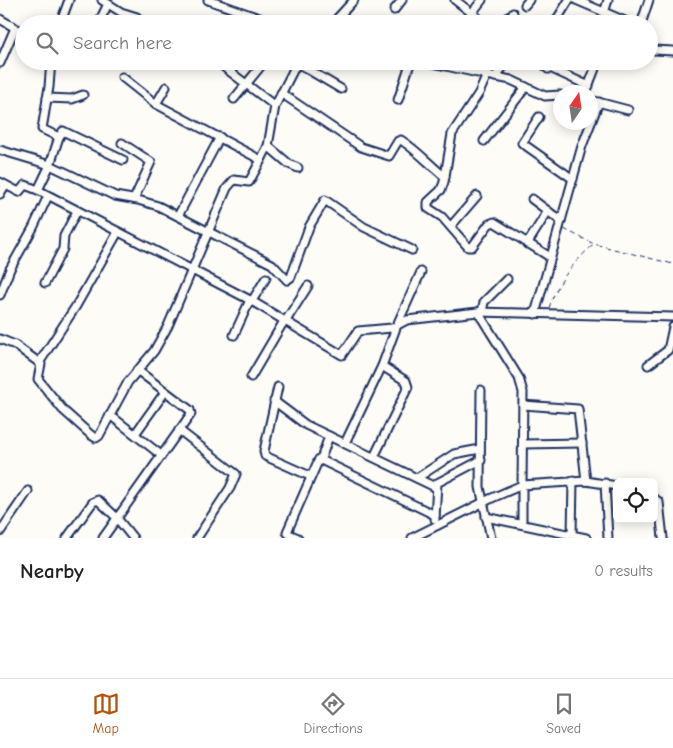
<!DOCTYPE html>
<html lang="en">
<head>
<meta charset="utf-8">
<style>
  body { margin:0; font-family:"Comic Neue",sans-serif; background:#f2f2f2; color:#202124 }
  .controls { position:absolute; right:15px; bottom:15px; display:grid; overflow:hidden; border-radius:8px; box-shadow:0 2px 12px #0003 }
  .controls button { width:45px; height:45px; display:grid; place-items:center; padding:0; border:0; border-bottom:1px solid #e0e0e0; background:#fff; color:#202124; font:25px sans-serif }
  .compass { position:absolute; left:553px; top:85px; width:45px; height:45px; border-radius:50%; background:#fff; box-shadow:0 2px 12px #0003; rotate:13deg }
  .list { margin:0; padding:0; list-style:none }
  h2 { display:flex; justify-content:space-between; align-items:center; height:65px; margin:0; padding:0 20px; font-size:21px }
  h2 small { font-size:16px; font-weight:400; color:#757577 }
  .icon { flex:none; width:28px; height:28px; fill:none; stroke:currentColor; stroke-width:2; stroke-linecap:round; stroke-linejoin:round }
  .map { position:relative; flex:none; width:673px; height:538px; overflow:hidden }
  .search { position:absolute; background:#fff; box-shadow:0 2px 12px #0003; left:15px; right:15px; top:15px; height:55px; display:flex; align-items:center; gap:12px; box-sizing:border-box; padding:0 18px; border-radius:28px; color:#757577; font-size:19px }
  .sheet { height:140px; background:#fff }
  nav { display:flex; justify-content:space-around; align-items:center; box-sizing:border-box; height:70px; border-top:1px solid #e0e0e0; background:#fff; font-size:14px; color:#757577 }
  nav a { display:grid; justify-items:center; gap:2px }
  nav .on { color:#b45309 }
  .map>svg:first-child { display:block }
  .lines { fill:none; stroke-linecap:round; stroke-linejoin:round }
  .minor-casing { stroke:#1b2f5e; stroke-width:11 }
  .path { stroke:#1b2f5e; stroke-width:1; stroke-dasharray:5 4; stroke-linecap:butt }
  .minor { stroke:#fdfcf7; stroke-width:7 }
</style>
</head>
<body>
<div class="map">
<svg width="673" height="538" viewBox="0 0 673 538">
  <rect width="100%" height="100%" fill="#fdfcf7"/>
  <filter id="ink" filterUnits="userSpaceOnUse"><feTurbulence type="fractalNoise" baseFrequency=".02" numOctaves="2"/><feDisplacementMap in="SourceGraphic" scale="10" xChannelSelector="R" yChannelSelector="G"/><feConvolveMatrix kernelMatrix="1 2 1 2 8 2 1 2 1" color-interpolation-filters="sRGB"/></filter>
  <g filter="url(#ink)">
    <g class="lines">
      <g class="minor-casing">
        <g id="minor">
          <polyline points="102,0 121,12 137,17 139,24"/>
          <polyline points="208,0 276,24"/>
          <polyline points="455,0 486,24"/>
          <polyline points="576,0 632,24"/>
          <polyline points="525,5 529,0"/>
          <polyline points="394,10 402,0"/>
          <polyline points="472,13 482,0"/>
          <polyline points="604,13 608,0"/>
          <polyline points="0,19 24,33"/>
          <polyline points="60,24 69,0"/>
          <polyline points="98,24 108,4"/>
          <polyline points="332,24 354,0"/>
          <polyline points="501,24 513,13"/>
          <polyline points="554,24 569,0"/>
          <polyline points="641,24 649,0"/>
          <polyline points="654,50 673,51"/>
          <polyline points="216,61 275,106"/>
          <polyline points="298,61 275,106 268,146 289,164 298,168"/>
          <polyline points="423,61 487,75 479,93 452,134 444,182 441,190 428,202 428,208 442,217 468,247 472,247 489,224 494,222 550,257"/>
          <polyline points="535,61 589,86"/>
          <polyline points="0,63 15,28"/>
          <polyline points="297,63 341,89"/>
          <polyline points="548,69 552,61"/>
          <polyline points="487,75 511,80 545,96 560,95"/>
          <polyline points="122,77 156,104"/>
          <polyline points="495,77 508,61"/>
          <polyline points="586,92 598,61"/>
          <path d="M281,93L361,147L389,156L398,141L401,140C418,151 430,165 445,177"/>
          <polyline points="47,98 72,99 83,95"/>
          <polyline points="234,99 265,61"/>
          <polyline points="398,100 411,61"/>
          <polyline points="590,100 628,110"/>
          <polyline points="539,117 522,143 573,179"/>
          <polyline points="59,137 63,131 123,160"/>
          <polyline points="484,141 526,87"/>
          <polyline points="122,143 151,162 134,199"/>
          <polyline points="0,150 50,165 115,196 138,200 158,206 272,264 287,280 291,277 309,227 325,200 364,227 412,250"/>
          <polyline points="261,160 268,146"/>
          <polyline points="0,182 19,192 25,185 38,190 250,300 342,355 358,331 392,328 407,320 478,312 673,317"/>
          <polyline points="38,190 50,165 59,137 42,129 49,87 51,61"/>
          <polyline points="0,194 5,185"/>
          <polyline points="532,199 561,221"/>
          <polyline points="178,216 220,137"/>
          <polyline points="451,226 477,196"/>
          <polyline points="527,244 548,211"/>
          <polyline points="45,283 63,249 64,236 77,211"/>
          <polyline points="0,295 10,269 33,228 48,196"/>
          <polyline points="252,301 266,278"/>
          <polyline points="482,312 484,302 507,279"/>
          <polyline points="535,314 582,146 599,102"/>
          <polyline points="285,322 308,286"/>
          <polyline points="234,335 250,300"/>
          <polyline points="0,339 15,345 41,364 38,379 63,410 91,435 96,438 99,436 128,382 154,351 168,326 227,188 234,180 249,182 261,160 156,104 166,87"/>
          <polyline points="39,363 76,306 118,232"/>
          <polyline points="648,365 668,350 673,327"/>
          <polyline points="251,377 284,321"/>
          <polyline points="278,387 264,451 265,456 310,476"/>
          <polyline points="481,390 480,487 491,538"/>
          <polyline points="274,401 306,425 435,487"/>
          <polyline points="523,405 578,409 586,481"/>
          <polyline points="110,415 161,455"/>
          <polyline points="179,430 236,474 230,488 197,538"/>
          <polyline points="135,434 165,392"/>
          <polyline points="345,443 382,366 397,325 421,272"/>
          <polyline points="523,444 582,443"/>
          <polyline points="374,457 408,387 406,381 382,366"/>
          <polyline points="321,459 329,436"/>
          <polyline points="417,478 454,454 480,449"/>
          <polyline points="605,483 608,538"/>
          <polyline points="654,498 659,502 663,538"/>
          <polyline points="486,517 586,538"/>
          <polyline points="435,519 437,483 481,460"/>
          <polyline points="522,524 522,485 586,481 617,486"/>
          <polyline points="0,532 28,491"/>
          <polyline points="572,535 573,481"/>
          <polyline points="67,538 93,502 98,500 116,517 133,538"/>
          <polyline points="103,538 191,414 190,410 137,370"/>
          <polyline points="298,538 289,534 287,532 319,459 435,515"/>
          <polyline points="412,538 492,498 522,485 523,392 519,378 478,312"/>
        </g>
      </g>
      <g class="path">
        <polyline points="564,229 594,244 673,264"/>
        <path d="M549,308C557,282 573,263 593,245"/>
      </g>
      <use href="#minor" class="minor"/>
    </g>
  </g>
</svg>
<div class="controls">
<button><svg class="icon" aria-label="locate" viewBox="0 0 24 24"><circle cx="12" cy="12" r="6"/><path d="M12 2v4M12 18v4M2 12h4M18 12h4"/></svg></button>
</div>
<svg class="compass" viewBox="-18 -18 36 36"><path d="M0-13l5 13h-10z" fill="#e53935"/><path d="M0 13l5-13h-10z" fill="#757577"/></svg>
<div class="search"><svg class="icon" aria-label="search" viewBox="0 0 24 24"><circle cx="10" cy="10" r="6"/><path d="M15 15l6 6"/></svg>Search here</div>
</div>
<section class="sheet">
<h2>Nearby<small>0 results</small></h2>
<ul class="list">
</ul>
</section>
<nav>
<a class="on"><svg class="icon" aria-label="map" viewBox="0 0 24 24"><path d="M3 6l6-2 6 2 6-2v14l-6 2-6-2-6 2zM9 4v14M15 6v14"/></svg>Map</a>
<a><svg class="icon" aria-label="directions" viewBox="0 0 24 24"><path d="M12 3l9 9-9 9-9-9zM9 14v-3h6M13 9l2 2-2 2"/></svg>Directions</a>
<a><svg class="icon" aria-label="saved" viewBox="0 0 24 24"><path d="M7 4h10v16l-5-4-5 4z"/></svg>Saved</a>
</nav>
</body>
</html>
